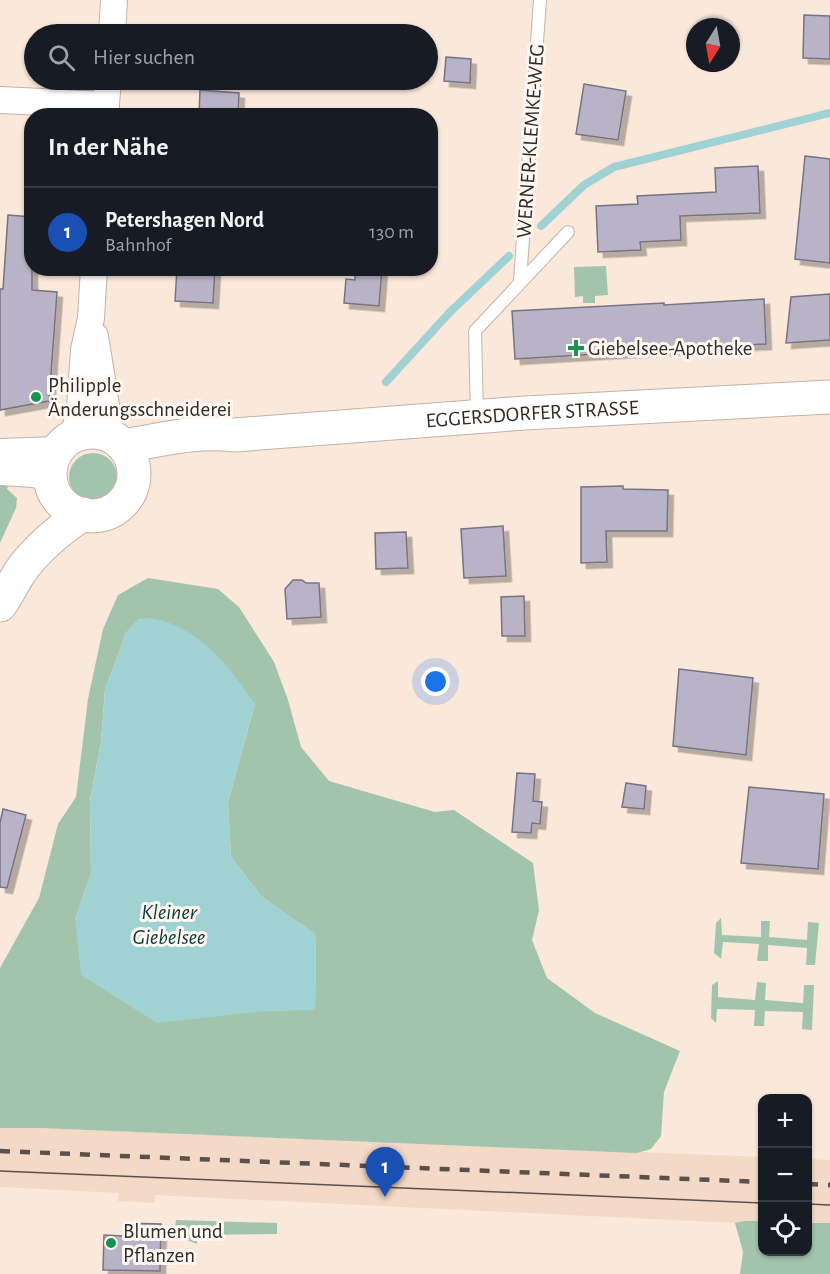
<!DOCTYPE html>
<html lang="de">
<head>
<meta charset="utf-8">
<style>
  body { margin:0; font-family:"Alegreya Sans",sans-serif; background:#242831; color:#f1f3f6 }
  .controls { position:absolute; right:18px; bottom:18px; display:grid; overflow:hidden; border-radius:12px; box-shadow:0 2px 4px #0004 }
  .controls button { width:54px; height:54px; display:grid; place-items:center; padding:0; border:0; border-bottom:2px solid #363941; background:#171b24; color:#f1f3f6; font:30px sans-serif }
  .compass { position:absolute; left:686px; top:18px; width:54px; height:54px; border-radius:50%; background:#171b24; box-shadow:0 2px 4px #0004; rotate:191deg }
  .you { position:absolute; left:436px; top:682px; width:21px; height:21px; margin:-15px; border:4px solid #fff; border-radius:50%; background:#1a73e8; box-shadow:0 0 0 9px #1a73e833 }
  .badge { display:grid; place-items:center; width:39px; height:39px; border-radius:50%; background:#1a73e8; color:#fff; font-size:20px; font-weight:700 }
  .pin { position:absolute; translate:-50% -50px; filter:drop-shadow(0 2px 3px #0008) }
  .pin::after { content:''; position:absolute; top:32px; width:21px; height:18px; background:inherit; clip-path:polygon(0 0,100% 0,50% 100%) }
  .list { margin:0; padding:0; list-style:none }
  h2 { display:flex; justify-content:space-between; align-items:center; height:78px; margin:0; padding:0 24px; font-size:26px }
  h2 small { font-size:20px; font-weight:400; color:#9ea1a6 }
  .list li { display:grid; grid-template-columns:39px 1fr auto; gap:18px; align-items:center; box-sizing:border-box; height:90px; padding:0 24px; border-top:2px solid #363941 }
  .list b { display:block; font-size:22px; white-space:nowrap }
  .list p { margin:0; font-size:20px; white-space:nowrap; color:#9ea1a6 }
  .list em { font-size:20px; font-style:normal; color:#9ea1a6 }
  .icon { flex:none; width:33px; height:33px; fill:none; stroke:currentColor; stroke-width:2; stroke-linecap:round; stroke-linejoin:round }
  .map { position:relative; flex:none; width:830px; height:1274px; overflow:hidden }
  .search { position:absolute; background:#171b24; box-shadow:0 2px 4px #0004; left:24px; top:24px; width:414px; height:66px; display:flex; align-items:center; gap:15px; box-sizing:border-box; padding:0 21px; border-radius:33px; color:#9ea1a6; font-size:22px }
  .panel { position:absolute; background:#171b24; box-shadow:0 2px 4px #0004; left:24px; top:108px; width:414px; height:168px; border-radius:24px }
  .map>svg:first-child { display:block }
  .built { fill:#f2d9c8 }
  .green { fill:#a2c4ac; fill-rule:evenodd }
  .water { fill:#a0d2d3 }
  .lines { fill:none; stroke-linecap:round; stroke-linejoin:round }
  .stream { stroke:#a0d2d3; stroke-width:8 }
  .building { fill:#b8b3c6; stroke:#777384; stroke-width:1.5; filter:url(#shadow) }
  .lane-casing { stroke:#c3b2a6; stroke-width:14 }
  .street-casing { stroke:#c3b2a6; stroke-width:28 }
  .secondary-casing { stroke:#c3b2a6; stroke-width:35 }
  .lane { stroke:#fff; stroke-width:12 }
  .street { stroke:#fff; stroke-width:26 }
  .secondary { stroke:#fff; stroke-width:33 }
  .tram { stroke:#5a514a; stroke-width:1.5 }
  .rail { stroke:#5a514a; stroke-width:4.5; stroke-dasharray:10 10; stroke-linecap:butt }
  .poi-dot { fill:#169452; stroke:#fff7f2; stroke-width:2 }
  .labels { text-anchor:middle; stroke-width:6; stroke-linejoin:round; paint-order:stroke }
  .street-label { font-size:21px; fill:#312b26; stroke:#fff7f2 }
  .poi-label { font-size:21px; fill:#312b26; stroke:#fff7f2; text-anchor:start }
  .water-label { font-size:22px; font-style:italic; fill:#083a3b; stroke:#fff7f2 }
</style>
</head>
<body>
<div class="map">
<svg width="830" height="1274" viewBox="0 0 830 1274">
  <defs>
    <filter id="shadow"><feDropShadow dx="5.5" dy="5.5" stdDeviation="0" flood-color="#0004"/></filter>
  </defs>
  <rect width="100%" height="100%" fill="#fae8db"/>
  <g class="built">
    <polygon points="0,1128 40,1128 762,1157 762,1221 735,1223 155,1195 155,1203 118,1201 118,1193 0,1187"/>
    <polygon points="808,1159 830,1160 830,1223 808,1223"/>
  </g>
  <g class="green">
    <polygon points="606,266 608,295 595,296 595,303 583,303 583,296 575,297 574,267"/>
    <circle cx="93" cy="477" r="24"/>
    <polygon points="0,481 9,483 7,489 17,498 16,508 0,543"/>
    <path d="M148,578L218,589L239,607L274,662L288,700L301,747L329,781L435,812L454,810L533,863L539,910L532,940L547,978L595,1013L680,1051L664,1092L661,1136L651,1149L637,1153L40,1128H0V968L39,898L58,824L76,797L88,699L103,629L118,595ZM139,619L255,704L228,802L231,857L262,897L316,935L315,1009L265,1011L75,919L91,873L90,801L101,742L105,690L126,633Z"/>
    <polygon points="721,918 722,935 761,937 761,921 770,921 769,937 807,940 808,922 819,923 815,965 806,965 807,948 768,945 768,961 757,961 759,944 723,942 721,959 714,953 716,923"/>
    <polygon points="718,981 718,997 755,1000 757,982 766,983 765,1000 803,1003 804,985 814,985 812,1030 802,1029 803,1012 765,1011 764,1026 754,1026 755,1010 717,1009 716,1023 711,1018 712,985"/>
    <polygon points="176,1220 277,1223 277,1234 197,1235 197,1244 174,1235"/>
    <polygon points="745,1221 762,1221 762,1252 808,1252 808,1223 830,1223 830,1274 740,1274 743,1252 735,1223"/>
  </g>
  <path class="water" d="M151,618C199,627 229,665 255,704L228,802L231,857L262,897L316,934L315,1010L265,1011L157,1023L81,975L75,919L91,873L90,801L101,742L105,690L126,633L139,619Z"/>
  <g class="lines">
    <g class="stream">
      <polyline points="541,226 584,185 614,167 830,113"/>
      <polyline points="386,382 450,312 509,256"/>
    </g>
  </g>
  <g class="building">
    <polygon points="804,15 830,16 830,59 803,58"/>
    <polygon points="446,57 471,59 470,83 444,81"/>
    <polygon points="584,84 626,91 618,140 576,134"/>
    <polygon points="200,90 239,93 238,116 199,116"/>
    <polygon points="805,156 830,159 830,263 795,259"/>
    <polygon points="758,166 760,213 680,216 681,240 640,242 641,250 598,252 596,206 638,204 637,196 716,192 715,168"/>
    <polygon points="8,215 32,217 32,290 57,292 49,401 0,410 0,289 3,289"/>
    <polygon points="177,268 215,268 213,303 175,301"/>
    <polygon points="355,268 382,268 379,306 344,303 346,279 355,280"/>
    <polygon points="830,294 830,340 786,343 791,297"/>
    <polygon points="764,299 766,344 515,359 512,311 664,303 664,305"/>
    <polygon points="623,486 623,489 668,490 667,531 606,531 607,562 581,563 581,487"/>
    <polygon points="503,526 506,576 464,578 461,529"/>
    <polygon points="406,532 408,568 376,569 375,533"/>
    <polygon points="293,580 302,580 306,583 319,583 321,617 287,619 285,589"/>
    <polygon points="524,596 525,636 502,636 501,597"/>
    <polygon points="679,669 753,678 746,755 673,746"/>
    <polygon points="517,773 535,774 533,801 542,802 540,824 532,823 531,833 512,832"/>
    <polygon points="626,783 646,786 644,809 622,807"/>
    <polygon points="749,787 824,794 818,869 741,863"/>
    <polygon points="3,809 26,815 7,888 0,887 0,823"/>
    <polygon points="123,1223 161,1224 160,1271 103,1270 104,1235 123,1236"/>
  </g>
  <g class="lines">
    <g class="lane-casing">
      <g id="lane">
        <polyline points="520,281 540,0"/>
        <polyline points="477,416 475,331 568,232"/>
      </g>
    </g>
    <g class="street-casing">
      <g id="street">
        <polyline points="112,34 114,0"/>
        <polyline points="0,100 106,105"/>
        <polyline points="105,116 108,80"/>
        <polyline points="95,336 111,436"/>
        <polyline points="74,436 80,408 84,350 91,318 94,268"/>
        <polyline points="0,452 58,450"/>
        <polyline points="0,472 34,474 51,479"/>
      </g>
    </g>
    <g class="secondary-casing">
      <g id="secondary">
        <circle cx="92" cy="474" r="42"/>
        <path id="s1" d="M123,446C162,440 194,430 234,435L525,413L830,397"/>
        <path d="M0,605C8,594 13,583 20,572C36,549 59,530 83,514"/>
      </g>
    </g>
    <use href="#lane" class="lane"/>
    <use href="#street" class="street"/>
    <use href="#secondary" class="secondary"/>
    <g class="tram">
      <polyline points="0,1171 762,1203"/>
      <polyline points="808,1204 830,1205"/>
    </g>
    <g class="rail">
      <polyline points="0,1151 762,1182"/>
      <polyline points="808,1184 830,1185"/>
    </g>
  </g>
  <g class="poi-dot">
    <path d="M573 339h6v6h6v6h-6v6h-6v-6h-6v-6h6z"/>
    <circle cx="36" cy="397" r="6"/>
    <circle cx="111" cy="1243" r="6"/>
  </g>
  <g class="labels">
    <g class="street-label">
      <text transform="translate(530 141) rotate(-86)" y="7">WERNER-KLEMKE-WEG</text>
      <text dy="7" stroke="none"><textPath href="#s1" startOffset="411">EGGERSDORFER STRASSE</textPath></text>
    </g>
    <g class="poi-label">
      <text x="588" y="355">Giebelsee-Apotheke</text>
      <text x="48" y="392">Philipple<tspan x="48" dy="24">Änderungsschneiderei</tspan></text>
      <text x="123" y="1238">Blumen und<tspan x="123" dy="24">Pflanzen</tspan></text>
    </g>
    <g class="water-label">
      <text x="169" y="919">Kleiner<tspan x="169" dy="25">Giebelsee</tspan></text>
    </g>
  </g>
</svg>
<div class="controls">
<button>+</button>
<button>−</button>
<button><svg class="icon" aria-label="locate" viewBox="0 0 24 24"><circle cx="12" cy="12" r="6"/><path d="M12 2v4M12 18v4M2 12h4M18 12h4"/></svg></button>
</div>
<svg class="compass" viewBox="-18 -18 36 36"><path d="M0-13l5 13h-10z" fill="#e53935"/><path d="M0 13l5-13h-10z" fill="#9ea1a6"/></svg>
<div class="you"></div>
<div class="pin badge" style="left:385px;top:1197px;background:#1a4fb4">1</div>
<div class="search"><svg class="icon" aria-label="search" viewBox="0 0 24 24"><circle cx="10" cy="10" r="6"/><path d="M15 15l6 6"/></svg>Hier suchen</div>
<section class="panel">
<h2>In der Nähe<small></small></h2>
<ul class="list">
<li><span class="badge" style="background:#1a4fb4">1</span><div><b>Petershagen Nord</b><p>Bahnhof</p></div><em>130 m</em></li>
</ul>
</section>
</div>
</body>
</html>
